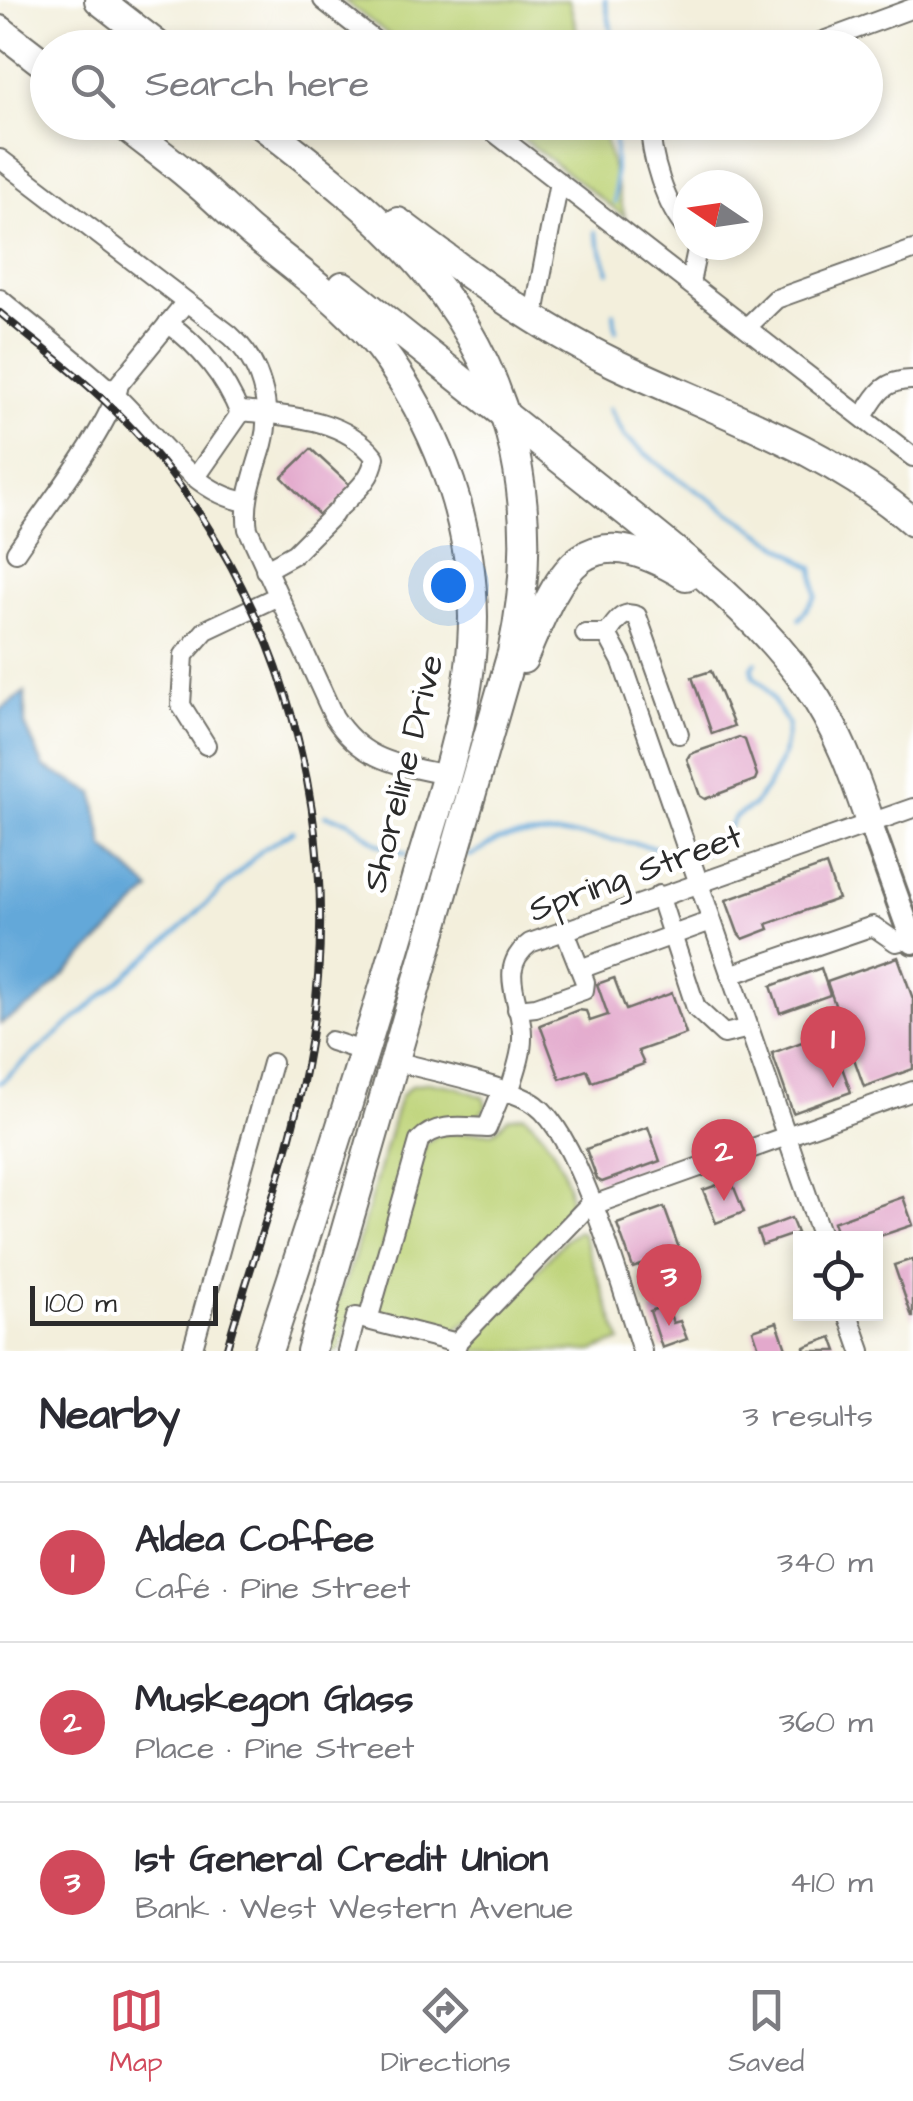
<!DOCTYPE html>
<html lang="en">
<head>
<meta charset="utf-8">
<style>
  body { margin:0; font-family:"Architects Daughter",sans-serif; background:#f2f2f3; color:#2b2b33 }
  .controls { position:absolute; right:30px; bottom:30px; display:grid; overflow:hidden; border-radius:0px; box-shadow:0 5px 15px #0003 }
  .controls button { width:90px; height:90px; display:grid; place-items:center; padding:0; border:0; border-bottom:2px solid #e1e1e2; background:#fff; color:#2b2b33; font:50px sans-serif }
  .compass { position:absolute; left:673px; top:170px; width:90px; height:90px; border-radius:50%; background:#fff; box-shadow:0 5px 15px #0003; rotate:283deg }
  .scale { position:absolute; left:30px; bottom:25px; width:188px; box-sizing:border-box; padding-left:10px; border:5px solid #2b2b2b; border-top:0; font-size:28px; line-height:35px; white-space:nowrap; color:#2b2b2b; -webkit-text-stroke:8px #fff; paint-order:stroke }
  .you { position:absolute; left:448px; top:585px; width:35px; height:35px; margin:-25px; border:8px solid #fff; border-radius:50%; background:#1a73e8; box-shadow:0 0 0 15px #1a73e833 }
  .badge { display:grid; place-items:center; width:65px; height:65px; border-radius:50%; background:#d1495b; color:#fff; font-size:32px; font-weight:700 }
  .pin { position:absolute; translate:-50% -82px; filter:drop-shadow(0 2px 5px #0008) }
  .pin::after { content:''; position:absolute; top:52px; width:35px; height:30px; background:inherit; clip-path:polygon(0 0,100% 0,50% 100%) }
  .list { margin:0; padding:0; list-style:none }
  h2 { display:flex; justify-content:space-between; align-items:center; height:130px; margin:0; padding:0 40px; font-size:42px }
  h2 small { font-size:32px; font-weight:400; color:#7c7c81 }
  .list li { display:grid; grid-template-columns:65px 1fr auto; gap:30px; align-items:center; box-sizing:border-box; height:160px; padding:0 40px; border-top:2px solid #e1e1e2 }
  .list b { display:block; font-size:38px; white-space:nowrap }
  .list p { margin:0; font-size:32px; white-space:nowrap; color:#7c7c81 }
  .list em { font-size:32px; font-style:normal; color:#7c7c81 }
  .icon { flex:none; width:55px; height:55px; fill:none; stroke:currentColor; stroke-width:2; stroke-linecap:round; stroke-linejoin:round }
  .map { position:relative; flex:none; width:913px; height:1351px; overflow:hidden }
  .search { position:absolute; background:#fff; box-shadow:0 5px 15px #0003; left:30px; right:30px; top:30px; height:110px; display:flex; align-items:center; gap:25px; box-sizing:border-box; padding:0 35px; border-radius:55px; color:#7c7c81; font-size:38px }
  .sheet { height:610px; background:#fff }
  nav { display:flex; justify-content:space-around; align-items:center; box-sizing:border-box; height:140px; border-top:2px solid #e1e1e2; background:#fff; font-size:28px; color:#7c7c81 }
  nav a { display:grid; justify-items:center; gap:5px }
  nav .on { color:#d1495b }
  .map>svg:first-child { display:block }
  .green { fill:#bdd377; stroke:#747f51; stroke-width:2.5 }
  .water { fill:#63a8d9; stroke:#476a82; stroke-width:2.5 }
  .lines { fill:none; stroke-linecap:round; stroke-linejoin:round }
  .stream { stroke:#63a8d9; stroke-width:4 }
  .building { fill:#e3a9cc }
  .minor-casing { stroke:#717069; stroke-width:22 }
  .major-casing { stroke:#717069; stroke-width:28 }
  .highway-casing { stroke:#717069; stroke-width:32 }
  .minor { stroke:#fff; stroke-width:18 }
  .major { stroke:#fff; stroke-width:22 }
  .highway { stroke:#fff; stroke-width:28 }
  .rail-casing { stroke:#2b2b2b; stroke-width:8 }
  .rail { stroke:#fff; stroke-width:4; stroke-dasharray:11; stroke-linecap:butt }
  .labels { text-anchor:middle; stroke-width:9; stroke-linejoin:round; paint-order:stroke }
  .street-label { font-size:35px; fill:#2b2b2b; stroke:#fff }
</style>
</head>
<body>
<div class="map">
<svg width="913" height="1351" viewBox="0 0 913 1351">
  <rect width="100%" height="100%" fill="#fff"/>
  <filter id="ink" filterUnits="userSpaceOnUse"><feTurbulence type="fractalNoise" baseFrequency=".01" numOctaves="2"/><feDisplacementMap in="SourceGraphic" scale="20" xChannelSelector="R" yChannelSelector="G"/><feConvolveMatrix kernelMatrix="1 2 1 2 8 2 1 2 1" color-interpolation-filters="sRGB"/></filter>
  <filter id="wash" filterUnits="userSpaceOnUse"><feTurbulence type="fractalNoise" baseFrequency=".0048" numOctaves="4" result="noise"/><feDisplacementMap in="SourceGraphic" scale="40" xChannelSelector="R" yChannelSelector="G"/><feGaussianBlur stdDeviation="2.25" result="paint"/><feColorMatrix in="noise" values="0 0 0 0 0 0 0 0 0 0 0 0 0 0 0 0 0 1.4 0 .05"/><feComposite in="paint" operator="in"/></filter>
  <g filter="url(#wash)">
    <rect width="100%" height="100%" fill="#f3efdc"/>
    <g class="green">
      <polygon points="343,0 569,0 581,47 405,47"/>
      <polygon points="502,123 601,123 625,217"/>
      <path d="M429,1082L457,1087L483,1097L487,1106C464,1137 441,1102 414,1138L365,1312L352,1309L339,1351H319L353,1260L400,1097L411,1086Z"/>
      <path d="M524,1115C551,1137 571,1175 570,1211L484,1307L449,1336L375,1315L426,1143L439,1134L494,1132L508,1118Z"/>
      <polygon points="578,1231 582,1233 621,1341 592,1351 470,1351 472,1343 565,1240"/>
    </g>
    <polygon class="water" points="25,692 25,725 44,767 94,793 104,847 151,890 37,1002 0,1024 0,710"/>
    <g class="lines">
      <g class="stream">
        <polyline points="605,0 615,48"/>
        <polyline points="615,122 615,203"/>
        <polyline points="595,232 609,272"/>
        <polyline points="614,313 616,331"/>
        <polyline points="609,408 625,437 666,470 813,568 816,596 799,619"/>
        <polyline points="325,815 348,821 378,844 406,854"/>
        <polyline points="703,853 721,840 735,817 753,806 766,789 783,756 788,724 764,686 753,676 752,667 756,662"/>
        <path d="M468,856C481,854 489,842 502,839C552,829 607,837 657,848"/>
        <polyline points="0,1083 178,931 262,850 293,831"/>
      </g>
    </g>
    <g id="blocks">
      <g class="building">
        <polygon points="311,449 353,488 322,518 282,477"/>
        <polygon points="711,671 734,726 712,734 692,677"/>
        <polygon points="739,737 745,740 757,775 755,780 705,799 700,796 687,759 690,754"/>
        <polygon points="826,865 838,899 767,924 769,929 743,939 738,933 726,900"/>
        <polygon points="898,957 913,999 913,1069 864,1087 827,982"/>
        <polygon points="821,968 830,995 780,1013 771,986"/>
        <polygon points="614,978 626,1010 672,993 686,1034 638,1051 644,1064 592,1082 587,1070 560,1079 540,1025 578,1010 586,1011 590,1021 608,1015 597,984"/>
        <polygon points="829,1032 851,1092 793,1113 772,1053"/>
        <polygon points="648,1127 660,1161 602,1182 597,1179 586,1149"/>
        <polygon points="731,1180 744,1212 716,1223 703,1190"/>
        <polygon points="903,1197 913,1225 874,1238 839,1238 833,1222"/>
        <polygon points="664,1207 680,1251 633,1268 617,1224"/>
        <polygon points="791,1218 797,1233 762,1245 757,1231"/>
        <polygon points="913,1259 913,1317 912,1317 894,1265"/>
        <polygon points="667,1305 673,1323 680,1321 687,1339 662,1348 650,1311"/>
        <polygon points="777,1322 787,1351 760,1351 753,1330"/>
        <polygon points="832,1337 837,1351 805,1351 804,1347"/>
      </g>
    </g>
  </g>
  <g filter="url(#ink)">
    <use href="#blocks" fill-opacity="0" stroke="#717069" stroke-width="2.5"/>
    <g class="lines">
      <g class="minor-casing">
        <g id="minor">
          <polyline points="323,0 384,48"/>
          <polyline points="804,48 913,8"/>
          <polyline points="481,122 913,457"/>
          <path d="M650,122C650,156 665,206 688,231"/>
          <path d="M0,159L230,335C260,361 273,405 263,444C255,473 243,499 248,529L334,717C363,762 397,764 446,775"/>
          <polyline points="690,283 698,245"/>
          <path d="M0,299C39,332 81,363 118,398C157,435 191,493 247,502"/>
          <polyline points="533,320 559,182"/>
          <path d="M168,323C201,347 225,377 240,414"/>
          <polyline points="747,327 776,299 913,250"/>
          <path d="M863,417C876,395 884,379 913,380"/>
          <path d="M196,477L242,411C289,416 344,418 375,457C372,479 355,492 340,507"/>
          <path d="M16,552C41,514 113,424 119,384L185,303"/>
          <polyline points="265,570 294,554 334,514"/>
          <polyline points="585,634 607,634 622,662 822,1238"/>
          <path d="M607,634C615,624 622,609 637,616L679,734"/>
          <polyline points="206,745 181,705 184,655 206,630 278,596"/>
          <polyline points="659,895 696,1008 724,1034 749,1028"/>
          <polyline points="580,969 711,921"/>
          <polyline points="730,975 873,926 896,942 911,938"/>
          <polyline points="517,1009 536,1007 584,990 585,982 564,929"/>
          <polyline points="331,1041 366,1052"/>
          <path d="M395,1061C429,1071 510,1086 536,1105C580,1137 624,1295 642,1351"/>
          <path d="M509,1093C514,1075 522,1057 522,1038C524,1003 494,970 530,943L913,808"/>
          <polyline points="593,1205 913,1091"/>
          <polyline points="848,1314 861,1351"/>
          <path d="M368,1320L419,1141C436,1122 464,1127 487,1128L502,1091"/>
          <polyline points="192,1351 272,1063"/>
          <polyline points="347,1351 356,1317 457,1343"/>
          <polyline points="455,1351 458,1341 592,1202"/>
        </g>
      </g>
      <g class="major-casing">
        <polyline id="major" points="870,822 913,942"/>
      </g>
      <g class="highway-casing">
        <g id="highway">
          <polyline points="99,0 161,48"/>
          <polyline points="0,30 48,67"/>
          <path d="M120,122C143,141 168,158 191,178C213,196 232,216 253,234C302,274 354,309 390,362C442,438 472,525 473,617C473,708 440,796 415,882C369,1040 320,1195 268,1351"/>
          <path d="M258,122C318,168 380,216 428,274C518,385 542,516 512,653L311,1351"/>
          <path d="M398,222C468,275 537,326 616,364C717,412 828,448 913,522"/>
          <path d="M343,286C428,353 513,421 598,489C671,548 752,607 807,685C837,727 854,775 870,822"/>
          <path d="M523,659C561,569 581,512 686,576"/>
        </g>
      </g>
      <use href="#minor" class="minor"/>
      <use href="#major" class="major"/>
      <use href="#highway" class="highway"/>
      <g class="rail-casing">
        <path id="rail" d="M0,313C37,344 76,373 110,406C276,567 347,811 311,1037C295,1144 255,1248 226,1351"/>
      </g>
      <use href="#rail" class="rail"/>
    </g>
  </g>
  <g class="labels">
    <g class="street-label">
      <text transform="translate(402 773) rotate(-76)" y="12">Shoreline Drive</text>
      <text transform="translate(635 872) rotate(-20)" y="12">Spring Street</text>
    </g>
  </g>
</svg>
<div class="controls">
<button><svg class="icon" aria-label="locate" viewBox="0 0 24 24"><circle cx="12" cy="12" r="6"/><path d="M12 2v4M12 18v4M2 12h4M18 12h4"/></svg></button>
</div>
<svg class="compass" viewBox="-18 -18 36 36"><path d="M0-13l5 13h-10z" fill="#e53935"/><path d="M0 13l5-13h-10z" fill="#7c7c81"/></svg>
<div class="scale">100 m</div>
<div class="you"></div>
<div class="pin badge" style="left:833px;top:1088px">1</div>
<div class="pin badge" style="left:724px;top:1201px">2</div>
<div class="pin badge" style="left:669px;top:1326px">3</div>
<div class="search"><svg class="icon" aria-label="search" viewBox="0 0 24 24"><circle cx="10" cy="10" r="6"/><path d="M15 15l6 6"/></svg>Search here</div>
</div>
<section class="sheet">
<h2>Nearby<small>3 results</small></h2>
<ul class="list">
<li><span class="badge">1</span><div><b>Aldea Coffee</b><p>Café · Pine Street</p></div><em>340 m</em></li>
<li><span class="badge">2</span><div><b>Muskegon Glass</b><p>Place · Pine Street</p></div><em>360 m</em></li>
<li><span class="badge">3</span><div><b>1st General Credit Union</b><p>Bank · West Western Avenue</p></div><em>410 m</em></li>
</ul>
</section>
<nav>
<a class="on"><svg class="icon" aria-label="map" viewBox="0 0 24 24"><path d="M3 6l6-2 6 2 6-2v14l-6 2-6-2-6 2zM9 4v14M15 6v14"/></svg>Map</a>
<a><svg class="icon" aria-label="directions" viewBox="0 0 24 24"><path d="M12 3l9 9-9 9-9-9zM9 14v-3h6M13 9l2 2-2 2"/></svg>Directions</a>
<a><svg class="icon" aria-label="saved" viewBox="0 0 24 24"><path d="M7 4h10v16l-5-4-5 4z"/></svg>Saved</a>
</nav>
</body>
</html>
